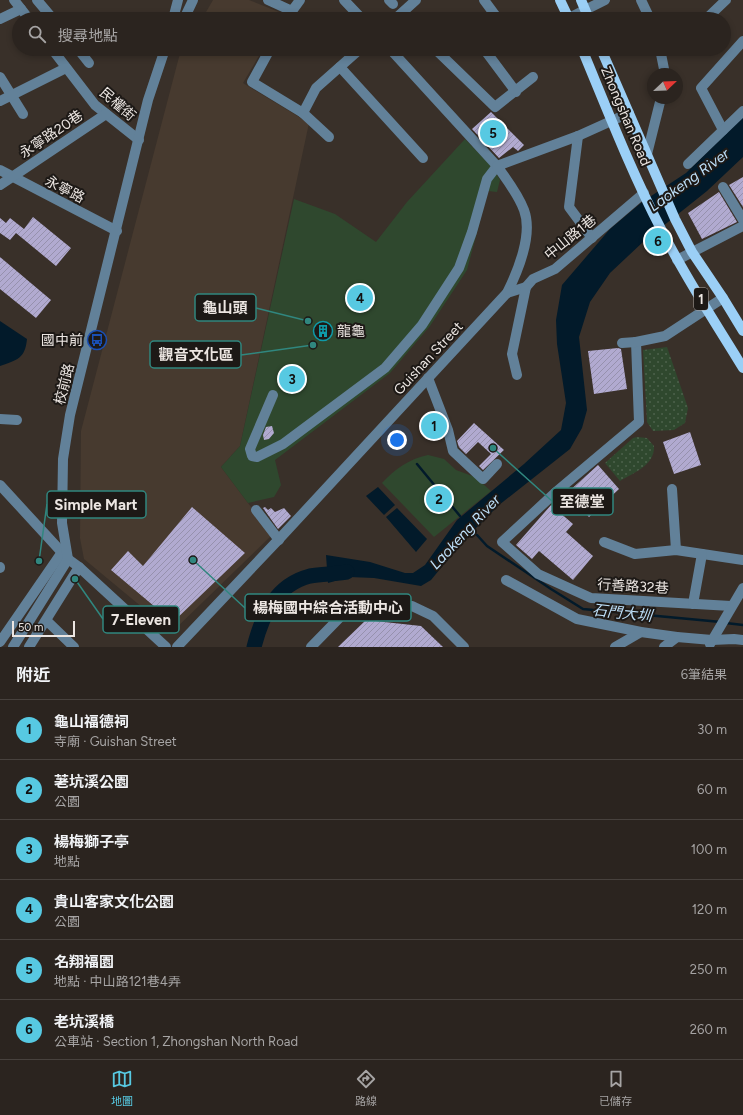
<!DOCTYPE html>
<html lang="zh-TW">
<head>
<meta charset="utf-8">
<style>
  body { margin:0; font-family:Figtree,"Noto Sans TC",sans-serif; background:#37302c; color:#f1f3f6 }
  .compass { position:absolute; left:647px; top:68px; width:36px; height:36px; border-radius:50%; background:#2b241f; box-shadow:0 2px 6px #0003; rotate:67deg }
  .scale { position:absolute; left:12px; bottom:10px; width:63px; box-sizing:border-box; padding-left:4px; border:2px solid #ece6e2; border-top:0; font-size:11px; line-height:14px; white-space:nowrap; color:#ece6e2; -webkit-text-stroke:3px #1d1916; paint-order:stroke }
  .you { position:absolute; left:397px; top:440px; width:14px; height:14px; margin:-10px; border:3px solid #fff; border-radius:50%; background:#1a73e8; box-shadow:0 0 0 6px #1a73e833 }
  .badge { display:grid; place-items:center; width:26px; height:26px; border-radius:50%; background:#57c9e2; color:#111; font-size:13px; font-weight:700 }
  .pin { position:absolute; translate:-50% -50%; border:2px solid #fff; box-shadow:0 1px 4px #0006 }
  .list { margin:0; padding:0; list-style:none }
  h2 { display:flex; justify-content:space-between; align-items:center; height:52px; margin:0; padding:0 16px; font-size:17px }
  h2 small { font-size:13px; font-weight:400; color:#a6a4a4 }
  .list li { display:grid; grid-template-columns:26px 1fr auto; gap:12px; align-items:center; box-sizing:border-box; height:60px; padding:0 16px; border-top:1px solid #47413d }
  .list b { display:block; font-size:15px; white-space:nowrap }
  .list p { margin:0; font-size:13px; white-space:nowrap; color:#a6a4a4 }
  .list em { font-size:13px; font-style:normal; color:#a6a4a4 }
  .icon { flex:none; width:22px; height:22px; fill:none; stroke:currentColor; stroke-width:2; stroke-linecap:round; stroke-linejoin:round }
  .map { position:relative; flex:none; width:743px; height:647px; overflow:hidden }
  .search { position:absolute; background:#2b241f; box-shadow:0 2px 6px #0003; left:12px; right:12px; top:12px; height:44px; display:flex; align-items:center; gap:10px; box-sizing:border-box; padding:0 14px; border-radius:22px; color:#a6a4a4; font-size:15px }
  .sheet { height:412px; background:#2b241f }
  nav { display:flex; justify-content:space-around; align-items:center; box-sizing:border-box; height:56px; border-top:1px solid #47413d; background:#2b241f; font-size:11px; color:#a6a4a4 }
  nav a { display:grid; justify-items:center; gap:2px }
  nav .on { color:#57c9e2 }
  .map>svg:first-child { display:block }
  .built { fill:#473a2f }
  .grass { fill:url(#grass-dots) }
  .park { fill:#2f482e }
  .water { fill:#021a2a }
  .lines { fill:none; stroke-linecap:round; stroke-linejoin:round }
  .stream { stroke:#021a2a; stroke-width:2.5 }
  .river { stroke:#021a2a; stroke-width:15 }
  .building { fill:url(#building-hatch) }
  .minor { stroke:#628199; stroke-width:10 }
  .major { stroke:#9bcff6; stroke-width:10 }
  .labels { text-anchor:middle; stroke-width:4; stroke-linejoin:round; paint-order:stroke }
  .shield { fill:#1d1916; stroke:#aea8a5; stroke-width:1 }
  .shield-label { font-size:13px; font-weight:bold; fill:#ece6e2 }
  .street-label { font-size:14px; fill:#ece6e2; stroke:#1d1916 }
  .poi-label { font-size:14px; fill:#ece6e2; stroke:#1d1916; text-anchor:start }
  .water-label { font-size:15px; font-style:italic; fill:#bddff8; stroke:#1d1916 }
  .leader { fill:none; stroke:#30877f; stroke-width:1.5 }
  .callout-dot { fill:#30877f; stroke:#1d1916; stroke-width:1.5 }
  .callout { fill:#1d1916; stroke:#30877f; stroke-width:1.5 }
  .callout-label { font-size:15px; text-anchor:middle; font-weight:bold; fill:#ece6e2 }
</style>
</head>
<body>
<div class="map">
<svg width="743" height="647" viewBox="0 0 743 647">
  <defs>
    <pattern id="grass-dots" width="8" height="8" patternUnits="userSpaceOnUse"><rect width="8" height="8" fill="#2f482e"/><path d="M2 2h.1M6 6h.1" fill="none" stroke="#4d624c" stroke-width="1.8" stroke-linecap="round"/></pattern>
    <pattern id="building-hatch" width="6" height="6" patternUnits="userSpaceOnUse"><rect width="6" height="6" fill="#b1aad0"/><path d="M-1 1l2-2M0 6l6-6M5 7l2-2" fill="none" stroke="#9691ad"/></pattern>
  </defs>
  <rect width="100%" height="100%" fill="#393029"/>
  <g class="built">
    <polygon points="213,0 249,0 284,14 281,19 202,19"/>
    <polygon points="184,49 263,49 243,83 309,123 240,446 221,467 272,535 172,632 84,559 80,538 81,431 179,57"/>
  </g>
  <g class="grass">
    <polygon points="667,347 688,408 685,423 674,430 653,431 647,422 643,350"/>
    <path d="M637,437L647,438L654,446C655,465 635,472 620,481L605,463L633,438Z"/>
  </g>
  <g class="park">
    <polygon points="465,139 492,167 500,180 497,192 488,191 467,270 430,326 390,373 275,460 281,485 274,497 248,503 221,467 240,446 294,199 335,214 376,242 407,202"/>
    <path d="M428,455L444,459L456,470L475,477L491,491L434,537L382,483C395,469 409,459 428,455Z"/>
  </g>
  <g class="water">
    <polygon points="743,117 743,157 707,191 643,242 610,273 590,302 579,337 587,410 582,428 570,449 499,505 464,540 431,580 421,586 374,578 349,577 328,583 326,555 370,562 405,573 413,573 425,565 457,520 524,464 561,430 566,403 557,344 556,320 562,285 610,229 642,202 686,173"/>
    <path d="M0,321L27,339C25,359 17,360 0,366Z"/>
    <polygon points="378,487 395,505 384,515 366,496"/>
    <polygon points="397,508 427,539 416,552 386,517"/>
  </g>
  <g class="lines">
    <g class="stream">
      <polyline points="417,464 460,516"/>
      <polyline points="477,535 487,546 551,589 583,609 721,622"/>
      <polyline points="726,623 743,625"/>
    </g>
    <path class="river" d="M254,647C262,616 275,585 310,576C322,574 335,574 347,572"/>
  </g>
  <g class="building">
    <polygon points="491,112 524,145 518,151 513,147 499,158 472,129"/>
    <polygon points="743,177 743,207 729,185"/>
    <polygon points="719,192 737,222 702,239 688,213"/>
    <polygon points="33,217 71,248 56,266 16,233 10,240 0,233 0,218 6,223 10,218 24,229"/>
    <polygon points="0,257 51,300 36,318 0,289"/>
    <polygon points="618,348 621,349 627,389 594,394 588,351"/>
    <polygon points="437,419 440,428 429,434 425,425"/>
    <polygon points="474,423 504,450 483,470 479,466 491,454 478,442 466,454 459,447 457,441"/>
    <polygon points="272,426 274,433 269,439 264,440 263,435 266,427"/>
    <polygon points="690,432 701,465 674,474 663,442"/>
    <polygon points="598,465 619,489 589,517 567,493"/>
    <polygon points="551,505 573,524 566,532 593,556 573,580 539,551 532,559 516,545"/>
    <polygon points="192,507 245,553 173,622 111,570 128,551 143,566"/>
    <polygon points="265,507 268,510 271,508 275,512 284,508 291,516 278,529 263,508"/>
    <polygon points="366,620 421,626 443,647 338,647"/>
  </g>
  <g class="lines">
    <g class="minor">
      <polyline points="14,0 29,19"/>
      <polyline points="37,0 53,19"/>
      <polyline points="268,0 292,11 300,0"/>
      <polyline points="344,0 362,19"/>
      <polyline points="389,0 393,4"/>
      <polyline points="484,0 498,19"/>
      <polyline points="641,0 650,19"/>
      <polyline points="569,18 605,0"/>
      <polyline points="0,19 21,9"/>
      <polyline points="173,19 178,0"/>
      <polyline points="184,19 193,0"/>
      <polyline points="395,19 416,0"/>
      <polyline points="706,19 726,0"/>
      <polyline points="52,49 95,105 139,140"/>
      <polyline points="78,49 89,63"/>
      <polyline points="270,49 252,82 303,113"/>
      <polyline points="435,49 495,107 533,77"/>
      <polyline points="484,49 516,92"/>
      <polyline points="660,49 665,74"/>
      <polyline points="340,67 423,158"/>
      <polyline points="0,77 23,114"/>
      <polyline points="0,101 66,68"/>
      <polyline points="723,130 701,88 743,41"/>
      <polyline points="578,136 569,207 592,238"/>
      <polyline points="329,137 303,113 316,88 360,49"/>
      <polyline points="647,154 661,98"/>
      <polyline points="688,164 743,111"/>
      <polyline points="0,170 117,231"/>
      <polyline points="0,185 106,114"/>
      <polyline points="723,187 743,220"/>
      <polyline points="677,260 743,226"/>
      <polyline points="507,293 526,287 533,279 555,269 644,193"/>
      <polyline points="723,298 665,336 636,342 639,422 557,491 502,542 538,574 591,598 731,606"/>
      <polyline points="622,343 636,342"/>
      <polyline points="517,375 512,354 526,287"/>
      <polyline points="428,378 448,430 453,451 483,479 497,464"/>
      <polyline points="273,395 250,449 252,456 257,457 283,444 385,368 422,325 459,268 472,232 487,179 497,166 390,49"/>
      <polyline points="0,419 17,420"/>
      <polyline points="0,485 68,559 79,567 166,647"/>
      <polyline points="672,489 676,550"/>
      <polyline points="256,510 279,540"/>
      <polyline points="604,542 635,554 676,550 743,560"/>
      <polyline points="0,567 0,568"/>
      <polyline points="506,580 577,619 641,632 677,637 712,640 734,639 743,640"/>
      <polyline points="693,604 702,554"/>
      <polyline points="47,621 74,647"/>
      <polyline points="0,642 62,552"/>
      <polyline points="710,644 743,588"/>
      <polyline points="13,647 68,559 62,523 63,459 70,415 148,100 165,49"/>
      <polyline points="29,647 79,567"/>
      <path d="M177,647L281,537L507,293C518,271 533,234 524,210C518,194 507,180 497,166L578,136L629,113"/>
      <polyline points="311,647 351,606 359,601 412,606 433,616 464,647"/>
      <polyline points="615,647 641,632"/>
      <polyline points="664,647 677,637"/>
    </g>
    <g class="major">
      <polyline points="560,0 569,19"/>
      <polyline points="581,0 589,19"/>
      <path d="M582,49C607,109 631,171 661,229C685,277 715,322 743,368"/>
      <polyline points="601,49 675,219 692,252 723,298 743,331"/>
    </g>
  </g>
  <defs>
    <g id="building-ring" transform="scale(1)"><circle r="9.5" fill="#1d1916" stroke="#0f9aa8" stroke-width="1.5"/><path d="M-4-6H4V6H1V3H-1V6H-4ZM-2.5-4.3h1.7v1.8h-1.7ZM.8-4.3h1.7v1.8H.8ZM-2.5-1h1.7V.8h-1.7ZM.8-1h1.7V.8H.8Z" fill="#0f9aa8"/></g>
    <g id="bus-ring" transform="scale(1)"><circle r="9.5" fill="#1d1916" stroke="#1a4fb4" stroke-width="1.5"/><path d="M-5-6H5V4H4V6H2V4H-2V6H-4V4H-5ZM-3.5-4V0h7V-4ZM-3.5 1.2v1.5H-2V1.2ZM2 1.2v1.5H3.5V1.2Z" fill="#1a4fb4"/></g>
  </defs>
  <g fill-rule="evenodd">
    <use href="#building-ring" x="323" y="331"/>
    <use href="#bus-ring" x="97" y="340"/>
  </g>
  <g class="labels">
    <rect class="shield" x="694" y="288" width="14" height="22" rx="3"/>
    <g class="shield-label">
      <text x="701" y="304">1</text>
    </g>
    <g class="street-label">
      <text transform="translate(118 104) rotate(41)" y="5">民權街</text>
      <text transform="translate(626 116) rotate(67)" y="5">Zhongshan Road</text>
      <text transform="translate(51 134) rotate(-34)" y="5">永寧路20巷</text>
      <text transform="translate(65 189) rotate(27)" y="5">永寧路</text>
      <text transform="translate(570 237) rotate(-39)" y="5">中山路1巷</text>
      <text transform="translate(428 358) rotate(-47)" y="5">Guishan Street</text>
      <text transform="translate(64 384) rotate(-76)" y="5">校前路</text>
      <text transform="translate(633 586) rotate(3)" y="5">行善路32巷</text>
    </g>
    <g class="poi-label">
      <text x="337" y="336">龍龜</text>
      <text x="83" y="345" text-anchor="end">國中前</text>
    </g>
    <g class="water-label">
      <text transform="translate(689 180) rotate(-36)" y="5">Laokeng River</text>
      <text transform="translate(465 532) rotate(-47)" y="5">Laokeng River</text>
      <text transform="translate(622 613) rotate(6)" y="5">石門大圳</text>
    </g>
  </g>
  <path class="leader" d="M308 321L256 308M313 345L241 355M493 448L552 501M39 561L47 504M193 560L245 608M75 579L103 619"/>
  <g class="callout-dot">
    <circle cx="308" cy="321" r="4"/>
    <circle cx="313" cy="345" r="4"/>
    <circle cx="493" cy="448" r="4"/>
    <circle cx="39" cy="561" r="4"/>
    <circle cx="193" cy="560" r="4"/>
    <circle cx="75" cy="579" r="4"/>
  </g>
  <g class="callout">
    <rect x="195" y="294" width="61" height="27" rx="4"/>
    <rect x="150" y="341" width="91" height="27" rx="4"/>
    <rect x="552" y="488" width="61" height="27" rx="4"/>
    <rect x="47" y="491" width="99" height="27" rx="4"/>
    <rect x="245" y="594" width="166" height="27" rx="4"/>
    <rect x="103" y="606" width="76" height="27" rx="4"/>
  </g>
  <g class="callout-label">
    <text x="225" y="313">龜山頭</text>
    <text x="196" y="360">觀音文化區</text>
    <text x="582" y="507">至德堂</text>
    <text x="96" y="510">Simple Mart</text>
    <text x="328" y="613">楊梅國中綜合活動中心</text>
    <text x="141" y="625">7-Eleven</text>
  </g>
</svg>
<svg class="compass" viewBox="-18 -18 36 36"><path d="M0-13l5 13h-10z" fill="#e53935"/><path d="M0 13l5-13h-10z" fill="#a6a4a4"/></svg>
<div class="scale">50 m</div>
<div class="you"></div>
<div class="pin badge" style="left:434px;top:426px">1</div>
<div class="pin badge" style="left:439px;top:499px">2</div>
<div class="pin badge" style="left:292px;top:379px">3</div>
<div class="pin badge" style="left:360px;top:298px">4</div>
<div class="pin badge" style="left:493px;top:133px">5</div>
<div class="pin badge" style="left:658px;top:241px">6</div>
<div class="search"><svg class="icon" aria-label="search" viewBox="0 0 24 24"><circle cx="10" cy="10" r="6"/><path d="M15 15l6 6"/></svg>搜尋地點</div>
</div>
<section class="sheet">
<h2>附近<small>6筆結果</small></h2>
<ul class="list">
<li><span class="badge">1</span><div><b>龜山福德祠</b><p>寺廟 · Guishan Street</p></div><em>30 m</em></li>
<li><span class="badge">2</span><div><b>荖坑溪公園</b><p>公園</p></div><em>60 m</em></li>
<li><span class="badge">3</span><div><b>楊梅獅子亭</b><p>地點</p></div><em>100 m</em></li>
<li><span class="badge">4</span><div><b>貴山客家文化公園</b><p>公園</p></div><em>120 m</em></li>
<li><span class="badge">5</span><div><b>名翔福園</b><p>地點 · 中山路121巷4弄</p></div><em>250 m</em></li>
<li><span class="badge">6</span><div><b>老坑溪橋</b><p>公車站 · Section 1, Zhongshan North Road</p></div><em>260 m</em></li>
</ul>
</section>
<nav>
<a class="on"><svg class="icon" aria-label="map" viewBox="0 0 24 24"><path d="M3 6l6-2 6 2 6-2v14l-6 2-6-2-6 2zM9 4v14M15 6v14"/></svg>地圖</a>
<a><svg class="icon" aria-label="directions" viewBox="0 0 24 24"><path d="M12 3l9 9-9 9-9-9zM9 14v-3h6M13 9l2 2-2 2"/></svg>路線</a>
<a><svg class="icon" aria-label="saved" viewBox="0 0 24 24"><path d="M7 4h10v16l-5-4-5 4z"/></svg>已儲存</a>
</nav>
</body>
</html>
